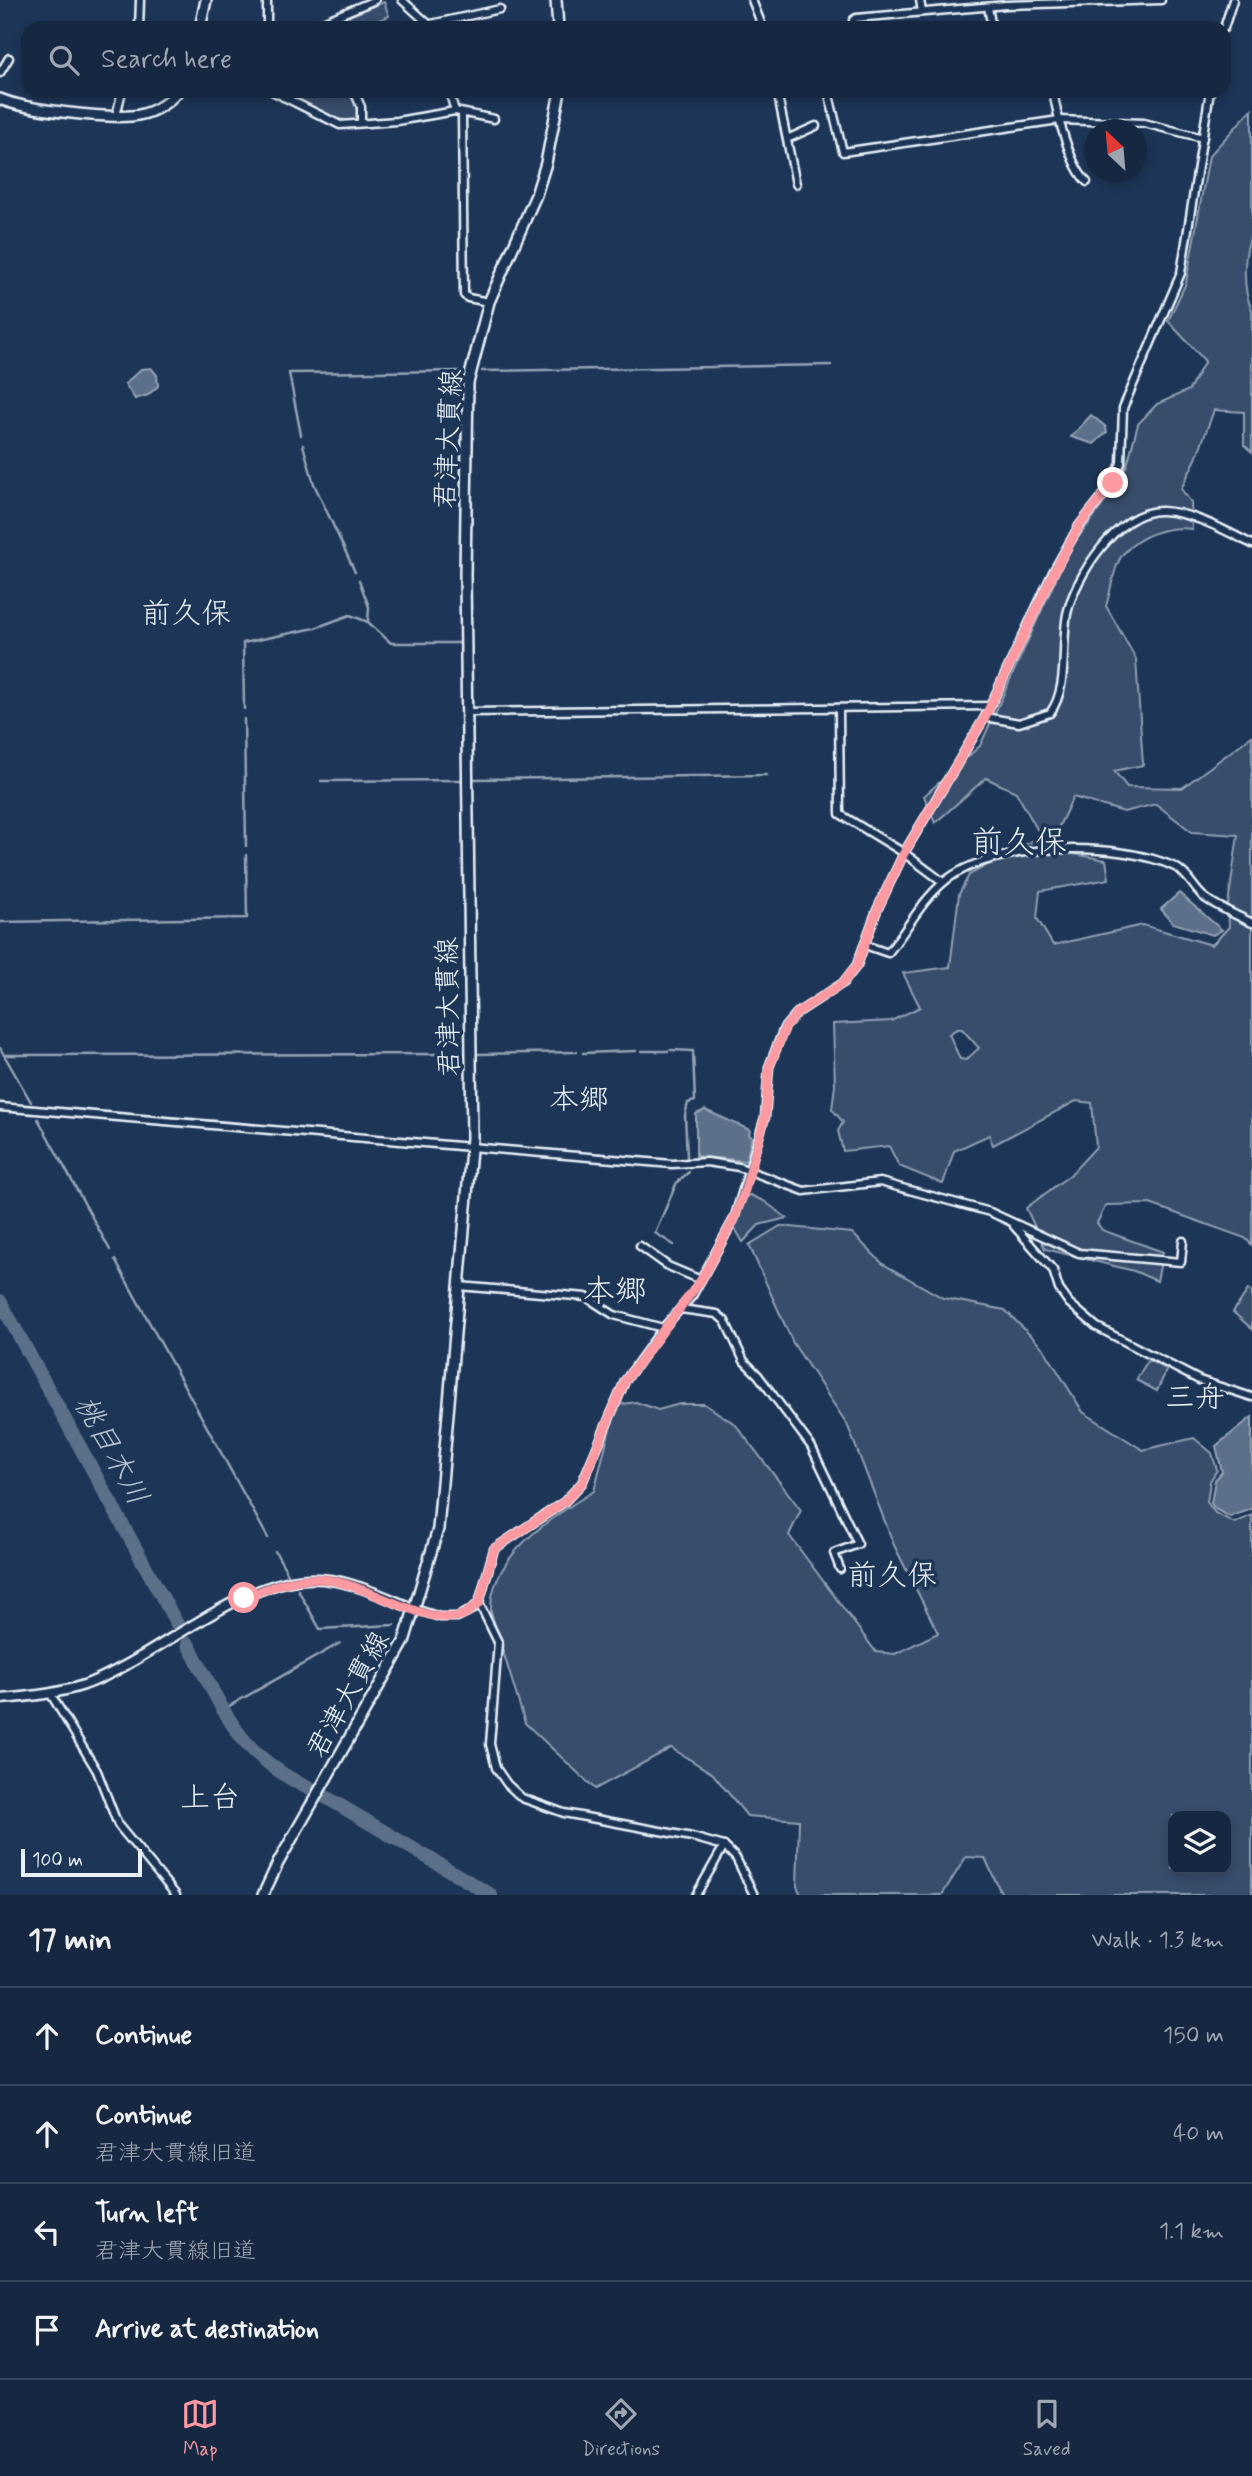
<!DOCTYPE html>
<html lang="en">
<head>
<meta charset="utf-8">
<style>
  body { margin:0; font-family:Mynerve,"Klee One",sans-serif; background:#23344c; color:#f1f3f6 }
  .controls { position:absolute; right:21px; bottom:21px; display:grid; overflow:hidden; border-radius:14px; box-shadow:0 4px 10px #0003 }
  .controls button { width:63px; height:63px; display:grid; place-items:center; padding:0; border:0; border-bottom:2px solid #35445a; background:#162841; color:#f1f3f6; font:35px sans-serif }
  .compass { position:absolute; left:1084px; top:119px; width:63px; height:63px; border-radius:50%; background:#162841; box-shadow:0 4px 10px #0003; rotate:334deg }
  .scale { position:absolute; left:21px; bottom:18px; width:121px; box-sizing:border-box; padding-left:7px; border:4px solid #e8f1f8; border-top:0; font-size:19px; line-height:24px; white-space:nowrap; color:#e8f1f8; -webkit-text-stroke:5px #1d3557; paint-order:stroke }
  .stop { position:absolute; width:21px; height:21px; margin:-16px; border:5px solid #ff9aa2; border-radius:50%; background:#fff }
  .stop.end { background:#ff9aa2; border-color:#fff; box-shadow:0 2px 7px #0008 }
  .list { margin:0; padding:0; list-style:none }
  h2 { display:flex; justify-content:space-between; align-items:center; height:91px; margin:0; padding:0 28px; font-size:30px }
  h2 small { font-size:23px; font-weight:400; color:#9ea6b1 }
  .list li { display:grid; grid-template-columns:46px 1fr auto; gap:21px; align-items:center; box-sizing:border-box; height:98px; padding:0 28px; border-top:2px solid #35445a }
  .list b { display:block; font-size:26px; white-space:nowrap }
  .list p { margin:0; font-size:23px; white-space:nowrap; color:#9ea6b1 }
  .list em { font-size:23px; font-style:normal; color:#9ea6b1 }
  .icon { flex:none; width:38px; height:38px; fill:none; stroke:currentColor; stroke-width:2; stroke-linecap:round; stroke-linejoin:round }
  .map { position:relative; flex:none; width:1252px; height:1895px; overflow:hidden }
  .search { position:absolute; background:#162841; box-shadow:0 4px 10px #0003; left:21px; right:21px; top:21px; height:77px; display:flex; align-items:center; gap:18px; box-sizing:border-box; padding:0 24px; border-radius:21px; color:#9ea6b1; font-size:26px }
  .sheet { height:483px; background:#162841 }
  nav { display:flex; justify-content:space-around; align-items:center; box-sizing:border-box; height:98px; border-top:2px solid #35445a; background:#162841; font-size:19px; color:#9ea6b1 }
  nav a { display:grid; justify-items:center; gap:4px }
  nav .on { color:#ff9aa2 }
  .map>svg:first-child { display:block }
  .green { fill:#374d6c; stroke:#909fb2; stroke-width:2; fill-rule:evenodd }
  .water { fill:#5d7089; stroke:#95a4b5; stroke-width:2 }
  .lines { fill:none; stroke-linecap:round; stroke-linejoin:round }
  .stream { stroke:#95a4b5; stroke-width:2.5 }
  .river { stroke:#5d7089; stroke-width:14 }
  .minor-casing { stroke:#e8f1f8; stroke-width:11 }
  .tertiary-casing { stroke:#e8f1f8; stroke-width:13 }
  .secondary-casing { stroke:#e8f1f8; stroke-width:14 }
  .minor { stroke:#1d3557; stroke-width:6 }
  .tertiary { stroke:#1d3557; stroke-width:8 }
  .secondary { stroke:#1d3557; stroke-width:9 }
  .route { stroke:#ff9aa2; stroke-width:9 }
  .labels { text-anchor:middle; stroke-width:7; stroke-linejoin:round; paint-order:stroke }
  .street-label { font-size:28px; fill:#e8f1f8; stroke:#1d3557 }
  .neighbourhood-label { font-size:30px; fill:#e8f1f8; stroke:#1d3557 }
  .water-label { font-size:30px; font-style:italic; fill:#b7c4d1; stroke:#1d3557 }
  .quarter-label { font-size:32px; fill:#e8f1f8; stroke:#1d3557 }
</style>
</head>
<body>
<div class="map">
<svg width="1252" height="1895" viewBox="0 0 1252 1895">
  <rect width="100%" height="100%" fill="#1d3557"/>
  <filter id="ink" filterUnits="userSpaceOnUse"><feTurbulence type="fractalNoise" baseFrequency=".0143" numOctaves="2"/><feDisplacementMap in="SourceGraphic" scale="14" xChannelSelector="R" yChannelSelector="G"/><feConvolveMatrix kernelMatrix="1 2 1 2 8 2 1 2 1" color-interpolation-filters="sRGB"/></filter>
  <g filter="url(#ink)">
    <g class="green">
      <polygon points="384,2 389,16 359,28 319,28"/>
      <path d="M301,91H318L331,98L351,93L359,113L356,120C330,122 311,108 289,96Z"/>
      <path d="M1252,109V233C1243,253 1242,289 1252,310V452L1244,445V412L1214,410L1196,459L1181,489L1191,502L1192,529C1167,526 1141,534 1123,554C1114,565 1111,591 1106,606L1136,659L1143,765L1114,771L1127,787L1182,788L1252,736V1245L1245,1238L1150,1204L1106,1205L1097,1223L1102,1230L1163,1252L1157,1281L1134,1271L1045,1249L1026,1208L1070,1175L1096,1147L1092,1103L1076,1101L993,1145L989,1135L954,1151L943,1184L899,1166L889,1146L843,1151L838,1131L843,1122L832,1109L835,1085L833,1024L891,1021L920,1007L903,973L950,967L959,894L969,875L1041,836L1016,792L986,778L935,823L924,796L980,746L1069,550L1102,506L1127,465L1138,424L1157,404L1189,390L1205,361L1168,321L1186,283L1209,156ZM1073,797L1124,812L1156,804L1192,832L1238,835L1228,904L1229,927L1212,945L1143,925L1053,945L1037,918L1040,891L1109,879L1106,860L1048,849ZM957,1029H962L979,1048L966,1060L960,1059L949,1034Z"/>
      <polygon points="750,1195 764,1201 787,1218 759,1225 743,1242 734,1227 747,1196"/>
      <path d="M780,1226L852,1233L883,1264L943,1298L1005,1310L1044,1349L1083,1412L1143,1450L1194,1438L1212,1453L1217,1470L1210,1481L1207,1502L1215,1513L1235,1523L1252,1515V1895H1002L985,1858L966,1857L942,1895H801L797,1886L799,1820L747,1816L713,1774L671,1748L595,1789L525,1723L491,1612C489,1556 552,1517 594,1491L616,1405L636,1402L658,1410L680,1404H704L735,1424L801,1510L789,1535L876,1652L895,1654L938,1633L894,1545L847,1424L793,1343L749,1245ZM1173,1816H1226V1869H1173Z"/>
      <polygon points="1248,1290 1252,1291 1252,1329 1233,1312"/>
      <polygon points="1148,1360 1167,1369 1157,1391 1136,1380"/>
    </g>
    <g class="water">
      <polygon points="151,368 157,375 158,386 148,395 135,399 125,384 141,369"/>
      <polygon points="1091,415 1105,426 1107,432 1094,444 1071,437"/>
      <polygon points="1179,893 1222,930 1213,935 1173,923 1161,909"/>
      <polygon points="705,1110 750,1130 749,1135 752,1137 746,1161 696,1156 696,1114"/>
      <polygon points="1252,1417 1252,1509 1230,1517 1215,1509 1211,1503 1215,1480 1222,1472 1216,1446"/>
    </g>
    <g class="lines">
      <g class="stream">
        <polyline points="482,371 831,365"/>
        <polyline points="301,435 289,373 460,371"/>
        <polyline points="303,445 314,484 355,572"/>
        <polyline points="369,623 391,643 463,643"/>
        <polyline points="244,709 243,643 315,628 350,615 368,622 369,607 359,580"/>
        <polyline points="244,719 246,846"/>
        <polyline points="475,779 766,775"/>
        <polyline points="321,781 461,780"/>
        <polyline points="0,922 247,918 246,855"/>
        <polyline points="0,1048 31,1102"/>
        <polyline points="671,1050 693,1051 695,1101 688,1103 685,1115 687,1157"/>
        <polyline points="642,1051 668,1051"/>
        <polyline points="583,1053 636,1051"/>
        <polyline points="478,1054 577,1052"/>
        <polyline points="4,1055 465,1054"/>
        <polyline points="38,1119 110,1250"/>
        <polyline points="674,1245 655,1233 677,1182 689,1172"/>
        <polyline points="115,1260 268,1538"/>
        <polyline points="275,1551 288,1574"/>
        <polyline points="298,1590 320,1629 394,1625"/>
        <polyline points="224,1709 340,1643"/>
      </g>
      <g class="river">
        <polyline points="0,1301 177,1624"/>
        <path d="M188,1644C226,1713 236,1753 310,1789"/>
        <polyline points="324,1796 491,1895"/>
      </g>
      <g class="minor-casing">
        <g id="minor">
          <polyline points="402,0 433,28"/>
          <polyline points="752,0 763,28"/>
          <polyline points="920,0 922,12"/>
          <polyline points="988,7 992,28"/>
          <polyline points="431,24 500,9"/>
          <polyline points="139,28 140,0"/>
          <polyline points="267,28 267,0"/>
          <polyline points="308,28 375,0"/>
          <polyline points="853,28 853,20 856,18 1006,5 1161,0"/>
          <polyline points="1224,28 1233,0"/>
          <polyline points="0,73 9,58"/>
          <polyline points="272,91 340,125 397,121 455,111 494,119"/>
          <polyline points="354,91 361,107 361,123"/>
          <polyline points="449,91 455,111"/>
          <polyline points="777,91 796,184"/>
          <polyline points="828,91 843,152 1059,120 1144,123 1203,138"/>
          <path d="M1053,91C1057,115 1070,166 1087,182"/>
          <polyline points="283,97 293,91"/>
          <polyline points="462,113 464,295 468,298 489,302"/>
          <polyline points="116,116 122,91"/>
          <polyline points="787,139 816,126"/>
          <polyline points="839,708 840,814 904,853 943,882"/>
          <polyline points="467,712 990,706"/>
          <path d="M985,717L1019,723L1050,713C1069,688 1061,645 1067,614C1075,577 1118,509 1162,511C1192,512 1226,531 1252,544"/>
          <path d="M865,945L888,953C907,930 921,901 944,882C991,841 1121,841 1175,867C1188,873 1194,890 1205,898C1219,908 1237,915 1252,923"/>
          <polyline points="0,1107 672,1164 707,1162 739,1167 804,1191 880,1182 990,1212 1079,1253 1181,1262 1183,1241"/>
          <polyline points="1014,1226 1053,1270 1059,1289 1069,1303 1097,1327 1199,1380 1252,1397"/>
          <polyline points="640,1246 668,1266 701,1280"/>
          <polyline points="459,1286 586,1297 614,1315 663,1328"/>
          <polyline points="681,1309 717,1314 725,1321 744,1361 758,1375 811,1446 858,1544 834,1553 840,1569"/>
          <polyline points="479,1603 498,1642 490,1744 496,1768 507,1784 522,1798 564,1813 692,1837 724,1846 736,1858 754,1895"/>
          <polyline points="415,1609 440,1617 457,1617 471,1610 479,1603 494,1549 564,1502 582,1483 625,1381 663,1328 692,1296 734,1219 765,1117 769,1067 784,1028 797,1013 843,983 857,965 877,910 904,853 985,717 1053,572 1079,526 1113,483 1121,463 1123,408 1181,273 1210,91"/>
          <polyline points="50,1693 97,1771 118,1825 176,1895"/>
          <polyline points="696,1895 724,1846"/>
        </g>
      </g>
      <g class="tertiary-casing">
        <path id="tertiary" d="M0,1699C28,1697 57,1694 84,1685C153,1660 236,1582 308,1579C346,1577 381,1596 415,1609"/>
      </g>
      <g class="secondary-casing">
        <g id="secondary">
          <polyline points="556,0 558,28"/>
          <polyline points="200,28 206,0"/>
          <path d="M0,99C25,110 104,118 131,116C149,115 167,105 178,91"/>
          <polyline points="263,1895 278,1863 404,1642 438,1529 472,1138 465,575 468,383 489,302 536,195 546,163 560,91"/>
        </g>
      </g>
      <use href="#minor" class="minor"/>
      <use href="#tertiary" class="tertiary"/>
      <use href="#secondary" class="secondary"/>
    </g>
  </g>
  <g class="lines" filter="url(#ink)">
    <path class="route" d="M244,1598C269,1587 294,1577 322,1579C364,1583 419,1622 456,1617C465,1616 472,1609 479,1603L494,1549L564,1502L582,1483L625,1381L701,1280L734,1219L745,1190L765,1117L769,1067L785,1028L797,1013L843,983L857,965L877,910L904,853L985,717L1054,572L1079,526L1113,483"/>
  </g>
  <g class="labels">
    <g class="street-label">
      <text transform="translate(447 439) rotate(-87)" y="10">君津大貫線</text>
      <text transform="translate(447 1007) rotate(-91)" y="10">君津大貫線</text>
      <text transform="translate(347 1694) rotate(-61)" y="10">君津大貫線</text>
    </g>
    <g class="neighbourhood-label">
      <text x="186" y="623">前久保</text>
      <text x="579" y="1109">本郷</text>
      <text x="1195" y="1407">三舟</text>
      <text x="892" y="1585">前久保</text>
      <text x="210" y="1807">上台</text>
    </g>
    <g class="water-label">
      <text transform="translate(112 1450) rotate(61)" y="10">桃目木川</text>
    </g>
    <g class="quarter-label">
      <text x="1019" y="852">前久保</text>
      <text x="615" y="1301">本郷</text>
    </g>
  </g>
</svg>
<div class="controls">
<button><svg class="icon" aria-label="layers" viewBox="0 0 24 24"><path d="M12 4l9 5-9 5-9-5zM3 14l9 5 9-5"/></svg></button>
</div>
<svg class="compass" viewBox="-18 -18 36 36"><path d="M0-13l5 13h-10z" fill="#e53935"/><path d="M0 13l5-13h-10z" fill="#9ea6b1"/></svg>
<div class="scale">100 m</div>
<div class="stop" style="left:244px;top:1598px"></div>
<div class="stop end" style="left:1113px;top:483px"></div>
<div class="search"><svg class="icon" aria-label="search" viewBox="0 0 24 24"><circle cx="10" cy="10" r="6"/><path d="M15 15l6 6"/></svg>Search here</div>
</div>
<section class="sheet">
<h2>17 min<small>Walk · 1.3 km</small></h2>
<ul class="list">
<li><svg class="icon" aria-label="ahead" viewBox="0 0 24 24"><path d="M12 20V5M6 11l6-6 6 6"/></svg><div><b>Continue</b></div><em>150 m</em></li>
<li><svg class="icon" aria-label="ahead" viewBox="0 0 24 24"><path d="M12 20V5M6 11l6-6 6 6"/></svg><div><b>Continue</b><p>君津大貫線旧道</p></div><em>40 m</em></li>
<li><svg class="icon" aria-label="left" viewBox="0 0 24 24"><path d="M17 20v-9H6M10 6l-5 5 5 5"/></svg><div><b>Turn left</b><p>君津大貫線旧道</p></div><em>1.1 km</em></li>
<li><svg class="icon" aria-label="arrive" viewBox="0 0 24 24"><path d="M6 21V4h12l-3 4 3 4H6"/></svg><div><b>Arrive at destination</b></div></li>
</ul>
</section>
<nav>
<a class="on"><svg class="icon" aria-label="map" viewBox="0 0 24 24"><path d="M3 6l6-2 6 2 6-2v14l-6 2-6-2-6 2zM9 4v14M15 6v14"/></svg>Map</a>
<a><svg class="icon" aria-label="directions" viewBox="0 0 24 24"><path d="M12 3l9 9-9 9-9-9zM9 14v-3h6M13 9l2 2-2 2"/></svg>Directions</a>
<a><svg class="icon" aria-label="saved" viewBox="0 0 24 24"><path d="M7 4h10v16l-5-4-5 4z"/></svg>Saved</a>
</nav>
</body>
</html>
